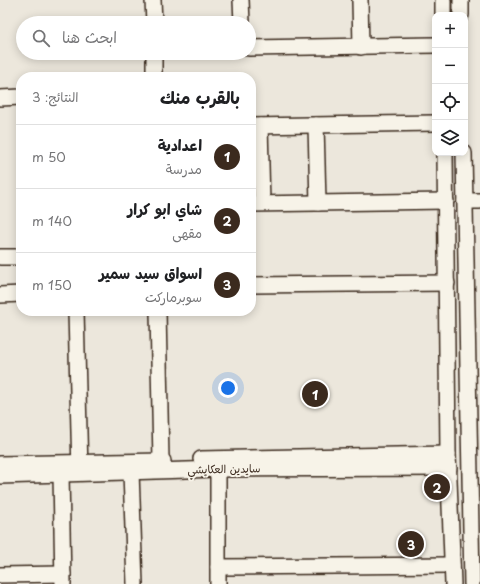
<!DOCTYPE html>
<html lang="ar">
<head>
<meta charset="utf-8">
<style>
  body { margin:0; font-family:"Playpen Sans","Playpen Sans Arabic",sans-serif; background:#f2f2f2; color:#202124; direction:rtl }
  .controls { position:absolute; right:12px; top:12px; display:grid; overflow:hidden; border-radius:8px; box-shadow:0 2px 10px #0003 }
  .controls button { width:36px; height:36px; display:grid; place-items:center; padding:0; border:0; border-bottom:1px solid #e0e0e0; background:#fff; color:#202124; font:20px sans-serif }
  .you { position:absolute; left:228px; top:388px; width:14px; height:14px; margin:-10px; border:3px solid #fff; border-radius:50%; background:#1a73e8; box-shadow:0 0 0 6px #1a73e833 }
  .badge { display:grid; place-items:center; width:26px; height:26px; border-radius:50%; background:#3b2a1e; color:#fff; font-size:13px; font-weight:700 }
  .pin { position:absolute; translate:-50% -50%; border:2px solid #fff; box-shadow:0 1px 4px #0006 }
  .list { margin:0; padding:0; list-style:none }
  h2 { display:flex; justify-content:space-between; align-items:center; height:52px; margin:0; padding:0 16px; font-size:17px }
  h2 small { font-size:13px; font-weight:400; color:#757577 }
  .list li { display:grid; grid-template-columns:26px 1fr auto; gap:12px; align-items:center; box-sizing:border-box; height:64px; padding:0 16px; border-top:1px solid #e0e0e0 }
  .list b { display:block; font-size:15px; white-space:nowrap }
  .list p { margin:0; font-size:13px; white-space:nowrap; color:#757577 }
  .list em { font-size:13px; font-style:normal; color:#757577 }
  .icon { flex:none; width:22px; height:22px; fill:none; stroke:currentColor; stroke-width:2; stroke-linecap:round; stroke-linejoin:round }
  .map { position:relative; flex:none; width:480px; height:584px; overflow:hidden; direction:ltr }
  .search { position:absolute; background:#fff; box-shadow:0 2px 10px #0003; left:16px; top:16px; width:240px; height:44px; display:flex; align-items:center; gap:10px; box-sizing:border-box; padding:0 14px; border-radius:22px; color:#757577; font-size:15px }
  .panel { position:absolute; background:#fff; box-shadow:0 2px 10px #0003; left:16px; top:72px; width:240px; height:244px; border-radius:16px; direction:rtl }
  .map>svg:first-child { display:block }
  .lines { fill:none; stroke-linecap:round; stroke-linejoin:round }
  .minor-casing { stroke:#3b2a1e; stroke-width:18 }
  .minor { stroke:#f7f3e8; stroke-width:15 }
  .labels { text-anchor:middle; stroke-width:4; stroke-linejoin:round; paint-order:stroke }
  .street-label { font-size:11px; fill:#3b2a1e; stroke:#f7f3e8 }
</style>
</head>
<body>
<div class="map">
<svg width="480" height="584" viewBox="0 0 480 584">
  <rect width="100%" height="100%" fill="#ece7dc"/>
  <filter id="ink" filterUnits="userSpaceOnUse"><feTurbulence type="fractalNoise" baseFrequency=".025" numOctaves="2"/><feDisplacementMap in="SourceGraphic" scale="8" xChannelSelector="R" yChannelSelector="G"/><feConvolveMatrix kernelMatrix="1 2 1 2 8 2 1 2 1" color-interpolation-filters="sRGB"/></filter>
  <g filter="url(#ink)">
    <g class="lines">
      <g class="minor-casing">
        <g id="minor">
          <polyline points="153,0 154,23"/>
          <polyline points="241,0 242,23"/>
          <polyline points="360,0 361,47"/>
          <polyline points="443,0 443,15"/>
          <polyline points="461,0 461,15"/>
          <polyline points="249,48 435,45"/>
          <polyline points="154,77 154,53"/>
          <polyline points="0,98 21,97"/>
          <polyline points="316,125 318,203"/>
          <polyline points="251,126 435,123"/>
          <polyline points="260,126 262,203"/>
          <polyline points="445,153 448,454 453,584"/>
          <polyline points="464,153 472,584"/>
          <polyline points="465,201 480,201"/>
          <polyline points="251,204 446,201"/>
          <polyline points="0,257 21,257"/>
          <polyline points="251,285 447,283"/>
          <polyline points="0,295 21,294"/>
          <polyline points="76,311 80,472"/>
          <polyline points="158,311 161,461"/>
          <polyline points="201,459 448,454"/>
          <polyline points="0,464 163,461"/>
          <polyline points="218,469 218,584"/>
          <polyline points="131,472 135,584"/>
          <polyline points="61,474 63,584"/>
          <polyline points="0,476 218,469 449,468"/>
          <polyline points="218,567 452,565"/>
          <polyline points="0,575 63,574"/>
        </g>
      </g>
      <use href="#minor" class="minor"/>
    </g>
  </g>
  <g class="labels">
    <g class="street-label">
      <text transform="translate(224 469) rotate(-1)" y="4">سايدين العكايشي</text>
    </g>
  </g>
</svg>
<div class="controls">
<button>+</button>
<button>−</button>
<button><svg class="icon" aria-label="locate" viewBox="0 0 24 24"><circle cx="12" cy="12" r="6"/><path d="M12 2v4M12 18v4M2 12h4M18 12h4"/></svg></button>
<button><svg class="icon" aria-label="layers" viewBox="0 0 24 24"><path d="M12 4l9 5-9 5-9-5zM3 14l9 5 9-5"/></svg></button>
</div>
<div class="you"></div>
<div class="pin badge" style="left:315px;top:394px">1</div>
<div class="pin badge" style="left:437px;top:487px">2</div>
<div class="pin badge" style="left:411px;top:544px">3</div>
<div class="search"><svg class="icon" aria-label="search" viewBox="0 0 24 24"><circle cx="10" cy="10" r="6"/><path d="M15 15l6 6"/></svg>ابحث هنا</div>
<section class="panel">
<h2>بالقرب منك<small>النتائج: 3</small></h2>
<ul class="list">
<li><span class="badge">1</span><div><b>اعدادية</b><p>مدرسة</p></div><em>50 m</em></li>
<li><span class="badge">2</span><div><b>شاي ابو كرار</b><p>مقهى</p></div><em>140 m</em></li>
<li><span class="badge">3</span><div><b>اسواق سيد سمير</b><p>سوبرماركت</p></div><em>150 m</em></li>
</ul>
</section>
</div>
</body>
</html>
